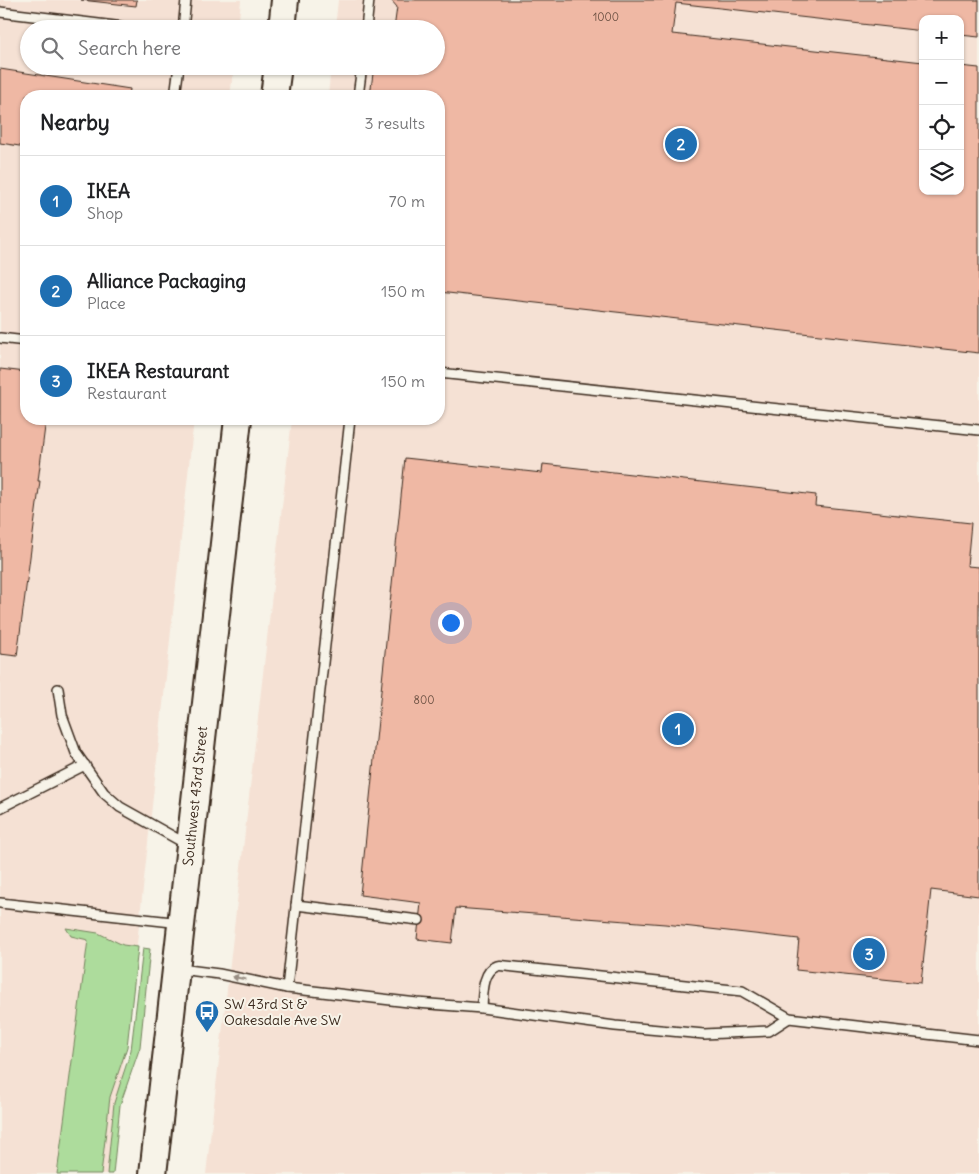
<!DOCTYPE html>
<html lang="en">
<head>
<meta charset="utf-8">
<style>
  body { margin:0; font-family:Delius,sans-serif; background:#f6f6f6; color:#202124 }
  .controls { position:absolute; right:15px; top:15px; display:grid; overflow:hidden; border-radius:10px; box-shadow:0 1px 4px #0004 }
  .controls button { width:45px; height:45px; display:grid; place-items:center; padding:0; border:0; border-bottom:1px solid #e0e0e0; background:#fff; color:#202124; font:25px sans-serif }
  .you { position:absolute; left:450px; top:622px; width:18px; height:18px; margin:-12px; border:4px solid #fff; border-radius:50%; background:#1a73e8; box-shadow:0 0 0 8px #1a73e833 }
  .badge { display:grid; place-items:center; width:32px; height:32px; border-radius:50%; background:#1f6fb2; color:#fff; font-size:16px; font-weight:700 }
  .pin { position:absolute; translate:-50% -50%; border:2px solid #fff; box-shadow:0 1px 5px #0006 }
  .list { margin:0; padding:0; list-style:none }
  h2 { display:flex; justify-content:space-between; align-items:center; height:65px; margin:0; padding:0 20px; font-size:21px }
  h2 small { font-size:16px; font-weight:400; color:#757577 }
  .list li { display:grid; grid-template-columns:32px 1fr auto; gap:15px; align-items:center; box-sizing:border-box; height:90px; padding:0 20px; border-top:1px solid #e0e0e0 }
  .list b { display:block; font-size:19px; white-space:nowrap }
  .list p { margin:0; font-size:16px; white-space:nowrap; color:#757577 }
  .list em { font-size:16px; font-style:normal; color:#757577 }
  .icon { flex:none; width:28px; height:28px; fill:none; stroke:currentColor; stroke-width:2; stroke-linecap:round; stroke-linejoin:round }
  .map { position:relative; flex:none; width:979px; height:1174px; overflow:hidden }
  .search { position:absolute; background:#fff; box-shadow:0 1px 4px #0004; left:20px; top:20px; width:425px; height:55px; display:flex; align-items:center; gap:12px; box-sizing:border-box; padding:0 18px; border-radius:28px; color:#757577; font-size:19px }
  .panel { position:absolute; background:#fff; box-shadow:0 1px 4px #0004; left:20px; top:90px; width:425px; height:335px; border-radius:20px }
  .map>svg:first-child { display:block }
  .built { fill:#f5e1d4; fill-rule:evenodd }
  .green { fill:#addc9c; stroke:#74835d }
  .building { fill:#efb8a4; stroke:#3b2a1e }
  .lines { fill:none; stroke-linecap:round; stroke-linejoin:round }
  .lane-casing { stroke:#3b2a1e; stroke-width:12 }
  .secondary-casing { stroke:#3b2a1e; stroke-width:30 }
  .lane { stroke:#f7f3e8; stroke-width:9 }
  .secondary { stroke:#f7f3e8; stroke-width:26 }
  .oneway { fill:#998e83 }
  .labels { text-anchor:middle; stroke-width:4; stroke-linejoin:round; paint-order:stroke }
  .number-label { font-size:11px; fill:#684e40 }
  .street-label { font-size:14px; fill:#3b2a1e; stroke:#f7f3e8 }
  .poi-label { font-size:14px; fill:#3b2a1e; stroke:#f7f3e8; text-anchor:start }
</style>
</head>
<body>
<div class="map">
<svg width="979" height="1174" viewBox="0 0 979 1174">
  <rect width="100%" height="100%" fill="#f7f3e8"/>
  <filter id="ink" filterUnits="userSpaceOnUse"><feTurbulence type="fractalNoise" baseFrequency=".02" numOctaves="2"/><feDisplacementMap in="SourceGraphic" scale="10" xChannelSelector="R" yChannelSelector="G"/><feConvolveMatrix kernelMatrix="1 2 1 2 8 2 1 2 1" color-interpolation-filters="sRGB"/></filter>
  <g filter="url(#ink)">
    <g class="built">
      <polygon points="0,0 241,0 238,29 29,29 29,66 234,66 230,96 26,96 26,419 194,419 112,1174 0,1174"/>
      <path d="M338,0H979V1174H206L292,419H439V96H328L331,66H436V29H335ZM923,19H960V191H923Z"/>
    </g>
    <g class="green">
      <polygon points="66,928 98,933 123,945 138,947 127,1047 110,1097 101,1174 57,1174 88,940 71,936"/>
      <polygon points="143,948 150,949 140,1047 120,1105 113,1174 107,1174 114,1103 131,1050"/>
    </g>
    <g class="building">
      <polygon points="81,0 137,0 136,6"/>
      <polygon points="391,0 979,0 979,37 960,35 960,19 923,19 923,31 676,3 672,34 923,62 923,191 960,191 960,66 979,68 979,353 439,292 439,96 370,96 374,66 436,66 436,29 394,29 397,7"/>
      <polygon points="0,69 130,89 129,96 26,96 26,147 0,143"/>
      <polygon points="0,369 26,372 26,419 46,419 38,481 40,481 17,656 0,654"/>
      <polygon points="405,458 542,473 543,464 816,495 815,506 971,523 967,566 979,567 979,896 931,890 921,983 796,970 799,939 665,924 456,908 452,943 417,939 421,903 360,895"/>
    </g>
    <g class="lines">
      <g class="lane-casing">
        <g id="lane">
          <polyline points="0,12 140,29"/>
          <polyline points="183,29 186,0"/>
          <polyline points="366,29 369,0"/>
          <polyline points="175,96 179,66"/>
          <polyline points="358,96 362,66"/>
          <polyline points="0,338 26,341"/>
          <polyline points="439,373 979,430"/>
          <polyline points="58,689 62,715 76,753 104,793 120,807 188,845"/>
          <polyline points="0,808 85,765"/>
          <polyline points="0,903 181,923"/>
          <polyline points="296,905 419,920"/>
          <polyline points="180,969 219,974 287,988 417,1003 482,1008 615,1026 704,1034 769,1031 789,1018"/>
          <polyline points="287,988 350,419"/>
          <path d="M482,1008C483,995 482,971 497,966C500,965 503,966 506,966L742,991L789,1018L882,1029L979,1040"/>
        </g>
      </g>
      <g class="secondary-casing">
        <g id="secondary">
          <polyline points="282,29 285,0"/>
          <polyline points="274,96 278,66"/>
          <path d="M153,1174C183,922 210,670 238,419"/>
        </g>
      </g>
      <use href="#lane" class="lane"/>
      <use href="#secondary" class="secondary"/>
    </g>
    <defs><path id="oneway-solid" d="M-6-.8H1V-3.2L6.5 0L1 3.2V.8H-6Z" transform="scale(1.25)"/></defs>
    <use class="oneway" href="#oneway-solid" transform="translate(239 978) rotate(-169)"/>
  </g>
  <defs>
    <g id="bus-pin" transform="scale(1.25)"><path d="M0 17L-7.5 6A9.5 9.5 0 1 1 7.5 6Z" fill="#1f6fb2" stroke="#f7f3e8"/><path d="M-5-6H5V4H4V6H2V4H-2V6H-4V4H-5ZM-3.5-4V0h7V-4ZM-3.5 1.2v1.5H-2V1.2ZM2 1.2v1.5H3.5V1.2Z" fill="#fff"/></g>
  </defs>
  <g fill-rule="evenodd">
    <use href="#bus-pin" x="207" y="1012"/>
  </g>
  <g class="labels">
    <g class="number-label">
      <text x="606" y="21">1000</text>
      <text x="424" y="704">800</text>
    </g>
    <g class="street-label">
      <text transform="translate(195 796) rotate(-84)" y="5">Southwest 43rd Street</text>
    </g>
    <g class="poi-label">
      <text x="224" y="1009">SW 43rd St &amp;<tspan x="224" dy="16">Oakesdale Ave SW</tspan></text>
    </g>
  </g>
</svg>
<div class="controls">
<button>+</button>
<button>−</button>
<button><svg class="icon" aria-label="locate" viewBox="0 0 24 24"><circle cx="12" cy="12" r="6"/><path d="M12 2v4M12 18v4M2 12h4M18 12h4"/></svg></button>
<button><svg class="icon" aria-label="layers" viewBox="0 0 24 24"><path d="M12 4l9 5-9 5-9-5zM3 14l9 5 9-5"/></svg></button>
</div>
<div class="you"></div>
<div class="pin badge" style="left:678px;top:729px">1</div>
<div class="pin badge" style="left:681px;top:144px">2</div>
<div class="pin badge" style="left:869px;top:954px">3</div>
<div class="search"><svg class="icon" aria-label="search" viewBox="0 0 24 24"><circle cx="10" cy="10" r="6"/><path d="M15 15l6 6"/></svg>Search here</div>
<section class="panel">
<h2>Nearby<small>3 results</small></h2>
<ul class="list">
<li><span class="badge">1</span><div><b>IKEA</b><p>Shop</p></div><em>70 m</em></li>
<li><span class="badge">2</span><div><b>Alliance Packaging</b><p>Place</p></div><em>150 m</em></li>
<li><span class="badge">3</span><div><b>IKEA Restaurant</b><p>Restaurant</p></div><em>150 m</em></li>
</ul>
</section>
</div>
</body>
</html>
